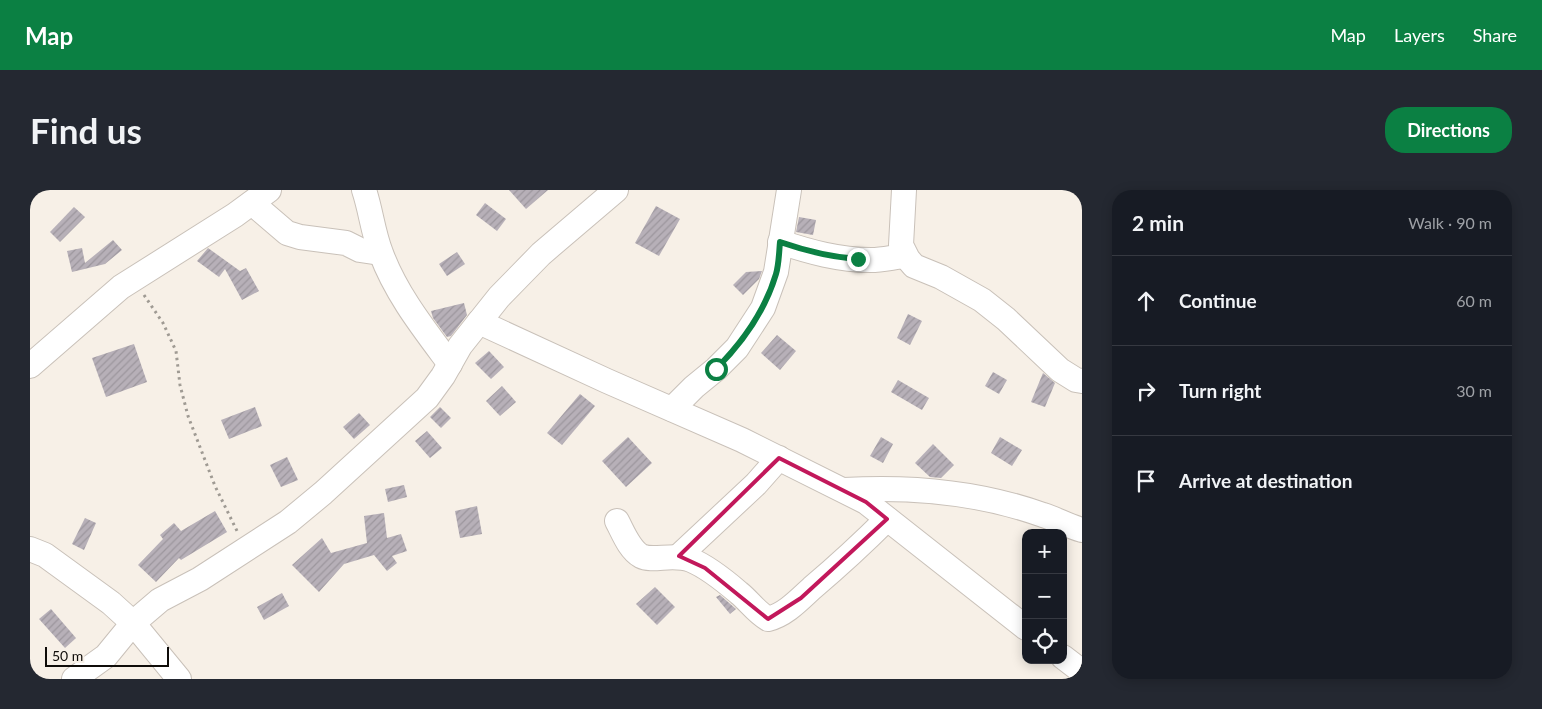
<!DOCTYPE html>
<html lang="en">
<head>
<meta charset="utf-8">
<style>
  body { margin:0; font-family:Lato,sans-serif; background:#242831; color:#f1f3f6 }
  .controls { position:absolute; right:15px; bottom:15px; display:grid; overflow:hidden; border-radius:10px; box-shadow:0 2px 12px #0003 }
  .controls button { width:45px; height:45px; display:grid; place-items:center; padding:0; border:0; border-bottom:1px solid #363941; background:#171b24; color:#f1f3f6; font:25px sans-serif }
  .scale { position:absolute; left:15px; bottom:12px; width:124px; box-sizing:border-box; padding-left:5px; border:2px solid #0f0c09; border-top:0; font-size:14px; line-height:18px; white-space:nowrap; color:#0f0c09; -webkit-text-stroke:4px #f7f0e7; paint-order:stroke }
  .stop { position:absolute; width:15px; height:15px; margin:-11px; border:4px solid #0b8043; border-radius:50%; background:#fff }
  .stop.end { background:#0b8043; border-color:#fff; box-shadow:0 1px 5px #0008 }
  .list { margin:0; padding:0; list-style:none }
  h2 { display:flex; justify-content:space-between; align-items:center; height:65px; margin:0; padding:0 20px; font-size:21px }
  h2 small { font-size:16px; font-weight:400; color:#9ea1a6 }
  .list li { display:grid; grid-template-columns:32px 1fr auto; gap:15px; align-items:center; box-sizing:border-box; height:90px; padding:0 20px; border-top:1px solid #363941 }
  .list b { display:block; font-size:19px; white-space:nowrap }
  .list em { font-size:16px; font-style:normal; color:#9ea1a6 }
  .icon { flex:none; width:28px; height:28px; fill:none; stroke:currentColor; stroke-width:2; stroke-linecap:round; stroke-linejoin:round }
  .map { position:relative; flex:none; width:1052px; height:489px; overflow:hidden; border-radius:20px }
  header { display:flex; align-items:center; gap:30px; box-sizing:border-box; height:70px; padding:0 25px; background:#0b8043; color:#fff }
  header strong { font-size:24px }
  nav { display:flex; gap:28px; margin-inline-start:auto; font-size:18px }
  .intro { display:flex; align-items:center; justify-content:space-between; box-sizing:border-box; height:120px; padding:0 30px }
  h1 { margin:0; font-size:35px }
  .button { padding:12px 22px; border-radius:20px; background:#0b8043; color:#fff; font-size:18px; font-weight:700 }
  main { display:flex; gap:30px; padding:0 30px }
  aside { flex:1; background:#171b24; border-radius:20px; box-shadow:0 2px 12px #0003 }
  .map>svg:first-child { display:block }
  .building { fill:url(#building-hatch) }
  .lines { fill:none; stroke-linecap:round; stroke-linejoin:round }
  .minor-casing { stroke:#c9c1b9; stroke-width:26 }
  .path { stroke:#9f9a93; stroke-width:3; stroke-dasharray:2.5 4; stroke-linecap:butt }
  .minor { stroke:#fff; stroke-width:24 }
  .route { stroke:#0b8043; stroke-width:6 }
  .marked { fill:none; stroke:#c2185b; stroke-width:4; stroke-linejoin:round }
</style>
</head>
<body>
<header>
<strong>Map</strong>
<nav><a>Map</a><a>Layers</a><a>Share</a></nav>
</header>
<div class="intro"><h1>Find us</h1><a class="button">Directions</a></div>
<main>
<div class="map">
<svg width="1052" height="489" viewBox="0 0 1052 489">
  <defs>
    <pattern id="building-hatch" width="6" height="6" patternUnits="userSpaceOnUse" patternTransform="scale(1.25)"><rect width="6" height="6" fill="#b7b0b8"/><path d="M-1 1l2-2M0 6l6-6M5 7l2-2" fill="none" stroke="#9c969d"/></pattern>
  </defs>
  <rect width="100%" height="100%" fill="#f7f0e7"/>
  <g class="building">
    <polygon points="479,0 518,0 496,19"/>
    <polygon points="455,13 476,29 467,41 446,25"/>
    <polygon points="626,16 650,29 629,66 605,53"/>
    <polygon points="44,17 55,27 30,52 20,42"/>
    <polygon points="769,27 786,30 783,45 766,42"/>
    <polygon points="83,50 92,60 75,74 42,82 37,61 52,58 55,73"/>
    <polygon points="178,58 210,81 216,78 229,101 212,110 195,79 189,87 167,71"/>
    <polygon points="427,62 435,74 417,86 409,74"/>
    <polygon points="732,81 729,89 713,105 703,95 716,82"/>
    <polygon points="434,113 437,125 421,146 417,147 403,128 401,121"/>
    <polygon points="878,124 892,131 880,155 867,148"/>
    <polygon points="747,145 766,161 750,180 731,163"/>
    <polygon points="104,154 117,192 76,207 62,168"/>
    <polygon points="459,161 474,177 461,189 445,173"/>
    <polygon points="963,182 977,190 969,204 955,196"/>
    <polygon points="1013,183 1025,193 1015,217 1001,212"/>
    <polygon points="868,190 899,208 892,220 861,202"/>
    <polygon points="472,196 486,212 470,226 456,211"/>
    <polygon points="550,204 565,216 532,255 517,243"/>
    <polygon points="225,217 232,236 199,249 191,230"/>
    <polygon points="410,217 421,228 411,238 400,227"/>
    <polygon points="329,223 340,235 324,249 313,237"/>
    <polygon points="397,241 412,258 400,268 385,251"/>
    <polygon points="598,247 622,273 596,297 572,271"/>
    <polygon points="851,247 863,254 853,273 840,266"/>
    <polygon points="970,247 992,260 982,276 961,263"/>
    <polygon points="903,254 924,275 911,288 900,287 885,273"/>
    <polygon points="257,267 268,290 251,297 240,275"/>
    <polygon points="374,295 377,307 358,312 355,299"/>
    <polygon points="447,316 452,344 430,348 425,321"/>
    <polygon points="185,321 197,342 151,370 149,368 126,392 108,375 133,349 130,345 144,333 151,341"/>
    <polygon points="354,323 357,348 371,344 377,361 362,366 367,373 357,381 344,365 314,374 289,402 262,375 292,348 301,363 337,353 334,326"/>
    <polygon points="55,328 66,333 54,360 42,354"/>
    <polygon points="625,397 645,417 627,435 606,414"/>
    <polygon points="252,403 259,416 234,430 227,417"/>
    <polygon points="690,405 706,419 700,424 686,407"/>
    <polygon points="21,419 46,448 35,458 9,429"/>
  </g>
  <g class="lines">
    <g class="minor-casing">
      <g id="minor">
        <path d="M334,0C341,21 343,43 351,63C366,104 394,139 420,174"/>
        <polyline points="874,0 871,55 878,69 884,76 911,87 952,110 976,129 1030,180 1046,190 1052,191"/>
        <polyline points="222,13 257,43 270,47 316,53 330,60 350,63"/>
        <path d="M750,52C780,62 809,70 841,70C852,70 864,67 875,66"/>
        <polyline points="449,132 577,191 712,250 836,312 996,438"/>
        <polyline points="0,176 91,97 205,25 239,0"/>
        <polyline points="642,219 664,197 686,179 707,158 733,118 746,82 759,0"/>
        <path d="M814,300C882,296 949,302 1013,325C1026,329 1038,336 1052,340"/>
        <path d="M587,331C593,342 599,359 611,366C623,372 643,363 661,370C678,377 695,391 709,403C719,411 726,422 738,429C755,425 769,410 782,398C808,376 833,353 857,329"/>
        <polyline points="0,359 15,365 81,413 103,433 149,489"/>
        <polyline points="649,366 726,294 749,268"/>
        <polyline points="1033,467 1050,480"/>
        <polyline points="44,489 76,466 103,433 130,410 170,389 258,332 293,303 397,208 413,186 430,156 469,107 511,64 586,0"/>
      </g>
    </g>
    <polyline class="path" points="114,105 133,133 146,161 150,195 158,226 185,296 208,343"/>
    <use href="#minor" class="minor"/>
  </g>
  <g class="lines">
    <path class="route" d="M686,179C713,152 735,121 746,84C749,74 749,62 750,52C776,61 801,67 828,69"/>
  </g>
  <path class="marked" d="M749,268L836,312L857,329L771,408L738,429L675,378L649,366Z"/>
</svg>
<div class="controls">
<button>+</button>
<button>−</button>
<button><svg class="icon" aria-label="locate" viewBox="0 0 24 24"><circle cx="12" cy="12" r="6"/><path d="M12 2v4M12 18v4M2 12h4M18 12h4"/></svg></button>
</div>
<div class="scale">50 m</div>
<div class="stop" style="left:686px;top:179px"></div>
<div class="stop end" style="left:828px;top:69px"></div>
</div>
<aside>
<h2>2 min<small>Walk · 90 m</small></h2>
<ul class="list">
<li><svg class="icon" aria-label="ahead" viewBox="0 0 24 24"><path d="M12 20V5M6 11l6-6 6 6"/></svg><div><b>Continue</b></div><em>60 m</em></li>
<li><svg class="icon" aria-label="right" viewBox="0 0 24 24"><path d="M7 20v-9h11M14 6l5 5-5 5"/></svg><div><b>Turn right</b></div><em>30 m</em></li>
<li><svg class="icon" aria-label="arrive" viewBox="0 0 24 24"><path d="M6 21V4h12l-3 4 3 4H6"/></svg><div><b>Arrive at destination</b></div></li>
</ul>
</aside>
</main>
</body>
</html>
